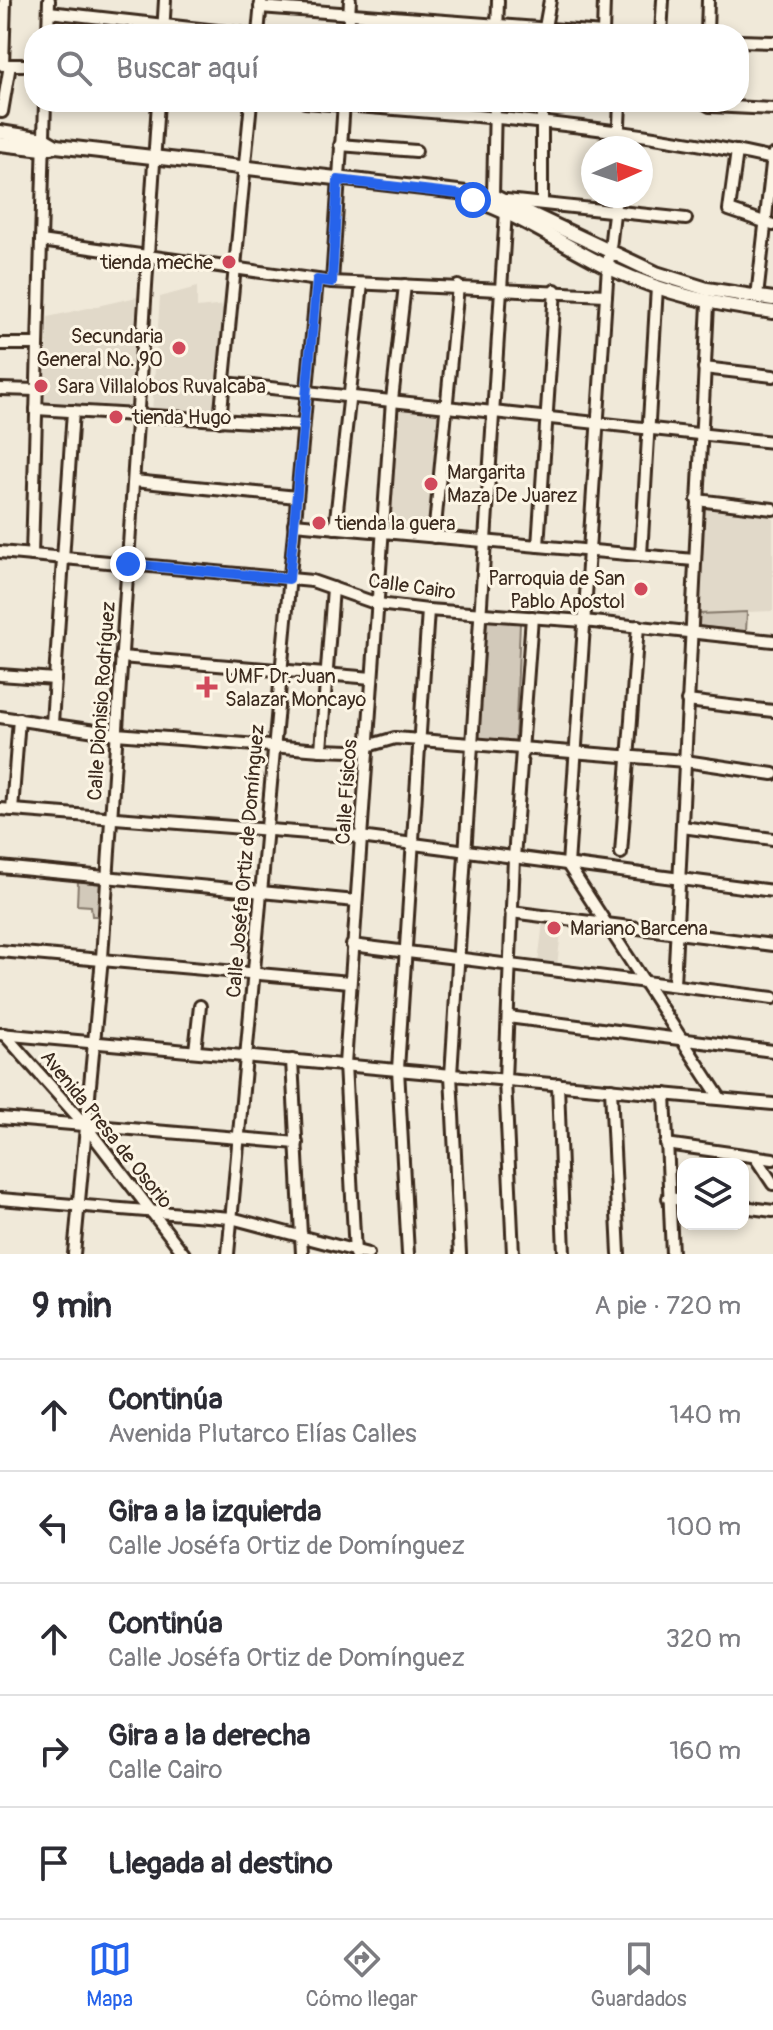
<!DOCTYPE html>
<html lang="es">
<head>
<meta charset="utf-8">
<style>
  body { margin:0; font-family:Pangolin,sans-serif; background:#f2f2f3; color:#2b2b33 }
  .controls { position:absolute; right:24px; bottom:24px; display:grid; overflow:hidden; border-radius:16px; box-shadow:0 4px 12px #0003 }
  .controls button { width:72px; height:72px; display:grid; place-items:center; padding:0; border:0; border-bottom:2px solid #e1e1e2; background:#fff; color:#2b2b33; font:40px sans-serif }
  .compass { position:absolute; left:581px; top:136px; width:72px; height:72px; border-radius:50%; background:#fff; box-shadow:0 4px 12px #0003; rotate:87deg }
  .stop { position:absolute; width:24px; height:24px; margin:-18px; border:6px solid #2563eb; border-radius:50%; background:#fff }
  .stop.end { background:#2563eb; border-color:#fff; box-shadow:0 2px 8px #0008 }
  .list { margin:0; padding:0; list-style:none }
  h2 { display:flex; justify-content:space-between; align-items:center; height:104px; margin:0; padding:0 32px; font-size:34px }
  h2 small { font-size:26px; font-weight:400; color:#7c7c81 }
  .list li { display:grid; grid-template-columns:52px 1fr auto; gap:24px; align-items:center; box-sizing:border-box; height:112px; padding:0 32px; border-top:2px solid #e1e1e2 }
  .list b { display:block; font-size:30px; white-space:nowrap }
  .list p { margin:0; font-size:26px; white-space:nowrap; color:#7c7c81 }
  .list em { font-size:26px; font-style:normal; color:#7c7c81 }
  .icon { flex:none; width:44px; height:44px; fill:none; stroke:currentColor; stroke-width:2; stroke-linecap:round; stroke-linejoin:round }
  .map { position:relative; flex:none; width:773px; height:1254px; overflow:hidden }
  .search { position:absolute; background:#fff; box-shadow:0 4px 12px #0003; left:24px; right:24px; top:24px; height:88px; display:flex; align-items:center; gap:20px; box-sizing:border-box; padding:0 28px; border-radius:32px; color:#7c7c81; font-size:30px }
  .sheet { height:664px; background:#fff }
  nav { display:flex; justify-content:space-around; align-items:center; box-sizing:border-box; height:112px; border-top:2px solid #e1e1e2; background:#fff; font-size:22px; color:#7c7c81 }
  nav a { display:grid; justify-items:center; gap:4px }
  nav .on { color:#2563eb }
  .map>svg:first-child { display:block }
  .built { fill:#e1d9c9 }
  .green { fill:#d2c9ba; stroke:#867a6c; stroke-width:2 }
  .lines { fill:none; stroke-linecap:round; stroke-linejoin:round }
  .minor-casing { stroke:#3b2a1e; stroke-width:16 }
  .major-casing { stroke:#3b2a1e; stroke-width:18 }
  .minor { stroke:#fcf5e5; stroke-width:10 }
  .major { stroke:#fcf5e5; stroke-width:12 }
  .route { stroke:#2563eb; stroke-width:10 }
  .poi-dot { fill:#d1495b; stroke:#fcf5e5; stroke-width:3 }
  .labels { text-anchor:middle; stroke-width:6; stroke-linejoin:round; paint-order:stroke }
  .poi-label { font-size:20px; fill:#3b2a1e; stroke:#fcf5e5; text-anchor:start }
  .street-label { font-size:20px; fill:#3b2a1e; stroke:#fcf5e5 }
</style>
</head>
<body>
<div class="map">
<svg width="773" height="1254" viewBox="0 0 773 1254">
  <rect width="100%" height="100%" fill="#f0e9d9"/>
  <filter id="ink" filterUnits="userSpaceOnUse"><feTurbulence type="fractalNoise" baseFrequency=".0125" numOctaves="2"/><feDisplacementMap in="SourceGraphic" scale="16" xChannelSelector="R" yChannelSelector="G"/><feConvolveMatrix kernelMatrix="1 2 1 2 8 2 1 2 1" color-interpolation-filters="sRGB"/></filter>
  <g filter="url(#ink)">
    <g class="built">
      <polygon points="197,287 197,308 226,305 216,417 152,411 160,297"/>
      <polygon points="137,297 129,409 45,403 48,317"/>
      <polygon points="398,409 438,413 428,530 389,526"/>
      <polygon points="703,508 773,516 773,611 698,614"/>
      <polygon points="543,922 562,924 557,966 538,963"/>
    </g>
    <g class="green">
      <polygon points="747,612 746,632 697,626 698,614"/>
      <polygon points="487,620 520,623 515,743 478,739"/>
      <polygon points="78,881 100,884 99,916 92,916 91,906 77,905"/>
    </g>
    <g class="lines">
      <g class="minor-casing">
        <g id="minor">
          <polyline points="260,7 603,33"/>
          <polyline points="49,12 244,34"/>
          <polyline points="544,33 550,0"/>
          <polyline points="48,34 49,0"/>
          <polyline points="163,34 165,0"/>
          <polyline points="258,34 261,2"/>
          <polyline points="348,34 350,0"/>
          <polyline points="497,34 498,0"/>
          <polyline points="603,34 604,0"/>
          <polyline points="661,34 663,0"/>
          <polyline points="707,34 708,0"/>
          <polyline points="739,41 773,42"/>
          <polyline points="3,65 5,0"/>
          <polyline points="6,65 34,65"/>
          <path d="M305,102C462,114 619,125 773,159"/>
          <polyline points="542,102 542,203"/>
          <polyline points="703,102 710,106 773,109"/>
          <polyline points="2,112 10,65"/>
          <polyline points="340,145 416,151"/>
          <polyline points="618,148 620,102"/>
          <polyline points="737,151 729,210 773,225"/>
          <polyline points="493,196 495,102"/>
          <polyline points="616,196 608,266 568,865 720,1098"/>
          <polyline points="506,200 686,219"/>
          <polyline points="41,241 332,282 606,295"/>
          <polyline points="332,282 344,102"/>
          <polyline points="757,297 773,155"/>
          <polyline points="0,344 38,344"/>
          <polyline points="704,368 773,376"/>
          <polyline points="224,383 773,442"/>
          <polyline points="0,389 37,390"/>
          <polyline points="36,409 303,425"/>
          <polyline points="220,421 251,102"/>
          <polyline points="134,481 297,497"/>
          <polyline points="697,500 773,509"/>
          <polyline points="294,524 694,560"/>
          <polyline points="335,528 362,284"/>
          <polyline points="434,537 458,286"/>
          <polyline points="538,546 555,290"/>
          <polyline points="0,552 312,581 378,604 428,610 584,621 773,641"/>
          <polyline points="32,555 45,102"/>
          <polyline points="641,555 657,287"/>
          <polyline points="121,657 372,678"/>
          <polyline points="0,675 55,679"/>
          <polyline points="687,701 773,711"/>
          <polyline points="0,717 116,734 321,750 350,751 395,738 685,761 773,774"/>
          <polyline points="52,723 73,411"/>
          <polyline points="321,750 333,588"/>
          <polyline points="0,809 360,837 773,891"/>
          <polyline points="12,810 19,719"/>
          <polyline points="682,827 773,839"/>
          <polyline points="621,853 638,626"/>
          <polyline points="0,867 356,901"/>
          <polyline points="511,912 773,945"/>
          <polyline points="352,945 773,998"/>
          <polyline points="0,951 350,982"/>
          <polyline points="674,984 708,304"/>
          <polyline points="508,1017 773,1051"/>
          <polyline points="0,1034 773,1104"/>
          <polyline points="4,1034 85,1125 184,1254"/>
          <polyline points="195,1051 200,1006"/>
          <polyline points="292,1060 302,1254"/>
          <polyline points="558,1084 564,1254"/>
          <polyline points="611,1089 619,1254"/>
          <polyline points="665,1094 672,1254"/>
          <polyline points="0,1118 297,1143"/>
          <polyline points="666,1144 773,1159"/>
          <polyline points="755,1157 773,1184"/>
          <polyline points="668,1198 683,1200"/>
          <polyline points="0,1199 231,1218 368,1254"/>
          <polyline points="743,1207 773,1211"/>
          <polyline points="74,1254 102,958 158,102"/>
          <polyline points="228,1254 317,280"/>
          <polyline points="355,1254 345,1064 392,400 405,285"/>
          <polyline points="408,1254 398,1069 428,610"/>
          <polyline points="460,1254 451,1075 506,211"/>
          <polyline points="513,1254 505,1080 514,858 532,617"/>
        </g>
      </g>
      <g class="major-casing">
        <g id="major">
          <polyline points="0,132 44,139 56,146"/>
          <polyline points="0,144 43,149 56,146 493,196 656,273 707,289 773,299"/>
          <path d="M472,199C523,216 566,247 614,270C666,294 717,305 773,312"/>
        </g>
      </g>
      <use href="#minor" class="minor"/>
      <use href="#major" class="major"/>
    </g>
  </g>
  <g class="lines" filter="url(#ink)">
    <polyline class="route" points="128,564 289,579 317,280 332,282 338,180 458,194 473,200"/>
  </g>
  <g class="poi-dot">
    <circle cx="229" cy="262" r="8"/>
    <circle cx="179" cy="348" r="8"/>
    <circle cx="41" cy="386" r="8"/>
    <circle cx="116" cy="417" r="8"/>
    <circle cx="431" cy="484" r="8"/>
    <circle cx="319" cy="523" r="8"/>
    <circle cx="641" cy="589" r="8"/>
    <path d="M203 675h8v8h8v8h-8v8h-8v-8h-8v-8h8z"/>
    <circle cx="554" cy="928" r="8"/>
  </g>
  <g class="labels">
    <g class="poi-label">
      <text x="213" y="269" text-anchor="end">tienda meche</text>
      <text x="163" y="343" text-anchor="end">Secundaria<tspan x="163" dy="23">General No. 90</tspan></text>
      <text x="57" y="393">Sara Villalobos Ruvalcaba</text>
      <text x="132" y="424">tienda Hugo</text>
      <text x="447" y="479">Margarita<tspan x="447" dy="23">Maza De Juarez</tspan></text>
      <text x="335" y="530">tienda la guera</text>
      <text x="625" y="585" text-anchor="end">Parroquia de San<tspan x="625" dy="23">Pablo Apostol</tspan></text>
      <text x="225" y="683">UMF Dr. Juan<tspan x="225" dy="23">Salazar Moncayo</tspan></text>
      <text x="570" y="935">Mariano Barcena</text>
    </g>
    <g class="street-label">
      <text transform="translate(412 586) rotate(8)" y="7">Calle Cairo</text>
      <text transform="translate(101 701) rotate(-86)" y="7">Calle Dionisio Rodríguez</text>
      <text transform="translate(346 792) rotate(-86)" y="7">Calle Físicos</text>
      <text transform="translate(245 861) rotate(-85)" y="7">Calle Joséfa Ortiz de Domínguez</text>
      <text transform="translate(107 1129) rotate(51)" y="7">Avenida Presa de Osorio</text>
    </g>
  </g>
</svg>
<div class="controls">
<button><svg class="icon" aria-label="layers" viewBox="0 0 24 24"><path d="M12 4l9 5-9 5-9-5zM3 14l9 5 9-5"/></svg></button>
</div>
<svg class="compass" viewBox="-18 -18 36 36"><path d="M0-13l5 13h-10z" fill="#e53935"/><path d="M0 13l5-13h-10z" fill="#7c7c81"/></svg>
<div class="stop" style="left:473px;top:200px"></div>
<div class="stop end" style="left:128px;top:564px"></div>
<div class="search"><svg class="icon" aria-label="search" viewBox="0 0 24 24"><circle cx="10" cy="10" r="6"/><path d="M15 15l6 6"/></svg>Buscar aquí</div>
</div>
<section class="sheet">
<h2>9 min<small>A pie · 720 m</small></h2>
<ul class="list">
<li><svg class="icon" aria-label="ahead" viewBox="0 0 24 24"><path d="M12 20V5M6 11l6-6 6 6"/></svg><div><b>Continúa</b><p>Avenida Plutarco Elías Calles</p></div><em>140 m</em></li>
<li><svg class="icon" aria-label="left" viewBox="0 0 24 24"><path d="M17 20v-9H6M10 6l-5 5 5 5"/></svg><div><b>Gira a la izquierda</b><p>Calle Joséfa Ortiz de Domínguez</p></div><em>100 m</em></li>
<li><svg class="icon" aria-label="ahead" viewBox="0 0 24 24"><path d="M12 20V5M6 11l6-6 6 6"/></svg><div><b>Continúa</b><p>Calle Joséfa Ortiz de Domínguez</p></div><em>320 m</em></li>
<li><svg class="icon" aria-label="right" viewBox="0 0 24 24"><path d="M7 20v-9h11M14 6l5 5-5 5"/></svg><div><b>Gira a la derecha</b><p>Calle Cairo</p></div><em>160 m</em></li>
<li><svg class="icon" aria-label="arrive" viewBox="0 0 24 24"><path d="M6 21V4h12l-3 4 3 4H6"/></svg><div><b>Llegada al destino</b></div></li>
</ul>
</section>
<nav>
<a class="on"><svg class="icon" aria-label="map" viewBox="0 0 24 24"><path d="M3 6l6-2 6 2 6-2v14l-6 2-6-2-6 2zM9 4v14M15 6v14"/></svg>Mapa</a>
<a><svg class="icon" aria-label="directions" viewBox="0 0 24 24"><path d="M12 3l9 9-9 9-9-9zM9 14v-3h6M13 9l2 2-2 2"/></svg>Cómo llegar</a>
<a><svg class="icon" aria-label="saved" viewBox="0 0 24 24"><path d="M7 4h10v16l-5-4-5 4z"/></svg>Guardados</a>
</nav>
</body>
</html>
